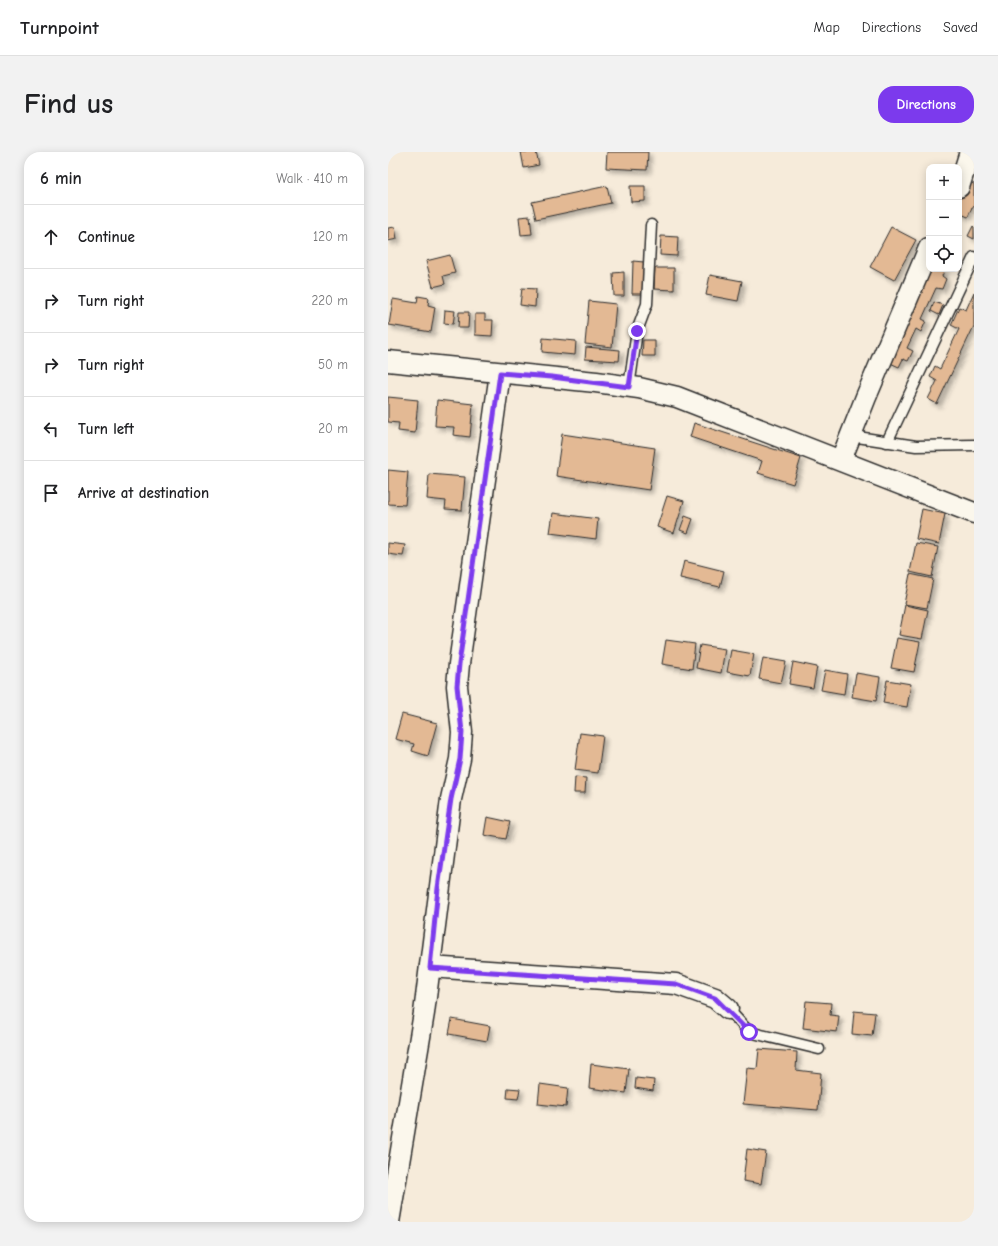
<!DOCTYPE html>
<html lang="en">
<head>
<meta charset="utf-8">
<style>
  body { margin:0; font-family:"Comic Neue",sans-serif; background:#f2f2f2; color:#202124 }
  .controls { position:absolute; right:12px; top:12px; display:grid; overflow:hidden; border-radius:8px; box-shadow:0 2px 10px #0003 }
  .controls button { width:36px; height:36px; display:grid; place-items:center; padding:0; border:0; border-bottom:1px solid #e0e0e0; background:#fff; color:#202124; font:20px sans-serif }
  .stop { position:absolute; width:12px; height:12px; margin:-9px; border:3px solid #7c3aed; border-radius:50%; background:#fff }
  .stop.end { background:#7c3aed; border-color:#fff; box-shadow:0 1px 4px #0008 }
  .list { margin:0; padding:0; list-style:none }
  h2 { display:flex; justify-content:space-between; align-items:center; height:52px; margin:0; padding:0 16px; font-size:17px }
  h2 small { font-size:13px; font-weight:400; color:#757577 }
  .list li { display:grid; grid-template-columns:26px 1fr auto; gap:12px; align-items:center; box-sizing:border-box; height:64px; padding:0 16px; border-top:1px solid #e0e0e0 }
  .list b { display:block; font-size:15px; white-space:nowrap }
  .list em { font-size:13px; font-style:normal; color:#757577 }
  .icon { flex:none; width:22px; height:22px; fill:none; stroke:currentColor; stroke-width:2; stroke-linecap:round; stroke-linejoin:round }
  .map { position:relative; flex:none; width:586px; height:1070px; overflow:hidden; border-radius:16px }
  header { display:flex; align-items:center; gap:24px; box-sizing:border-box; height:56px; padding:0 20px; background:#fff; border-bottom:1px solid #e0e0e0 }
  header strong { font-size:19px }
  nav { display:flex; gap:22px; margin-inline-start:auto; font-size:14px }
  .intro { display:flex; align-items:center; justify-content:space-between; box-sizing:border-box; height:96px; padding:0 24px }
  h1 { margin:0; font-size:28px }
  .button { padding:10px 18px; border-radius:16px; background:#7c3aed; color:#fff; font-size:14px; font-weight:700 }
  main { display:flex; gap:24px; padding:0 24px }
  aside { flex:1; background:#fff; border-radius:16px; box-shadow:0 2px 10px #0003 }
  .map>svg:first-child { display:block }
  .building { fill:#e3b994; stroke:#2b2b2b; filter:url(#shadow) }
  .lines { fill:none; stroke-linecap:round; stroke-linejoin:round }
  .service-casing { stroke:#2b2b2b; stroke-width:13 }
  .minor-casing { stroke:#2b2b2b; stroke-width:23 }
  .service { stroke:#fbf7ec; stroke-width:10 }
  .minor { stroke:#fbf7ec; stroke-width:20 }
  .route { stroke:#7c3aed; stroke-width:5 }
</style>
</head>
<body>
<header>
<strong>Turnpoint</strong>
<nav><a>Map</a><a>Directions</a><a>Saved</a></nav>
</header>
<div class="intro"><h1>Find us</h1><a class="button">Directions</a></div>
<main>
<aside>
<h2>6 min<small>Walk · 410 m</small></h2>
<ul class="list">
<li><svg class="icon" aria-label="ahead" viewBox="0 0 24 24"><path d="M12 20V5M6 11l6-6 6 6"/></svg><div><b>Continue</b></div><em>120 m</em></li>
<li><svg class="icon" aria-label="right" viewBox="0 0 24 24"><path d="M7 20v-9h11M14 6l5 5-5 5"/></svg><div><b>Turn right</b></div><em>220 m</em></li>
<li><svg class="icon" aria-label="right" viewBox="0 0 24 24"><path d="M7 20v-9h11M14 6l5 5-5 5"/></svg><div><b>Turn right</b></div><em>50 m</em></li>
<li><svg class="icon" aria-label="left" viewBox="0 0 24 24"><path d="M17 20v-9H6M10 6l-5 5 5 5"/></svg><div><b>Turn left</b></div><em>20 m</em></li>
<li><svg class="icon" aria-label="arrive" viewBox="0 0 24 24"><path d="M6 21V4h12l-3 4 3 4H6"/></svg><div><b>Arrive at destination</b></div></li>
</ul>
</aside>
<div class="map">
<svg width="586" height="1070" viewBox="0 0 586 1070">
  <defs>
    <filter id="shadow"><feDropShadow dx="3.5" dy="3.5" stdDeviation="2" flood-color="#0004"/></filter>
  </defs>
  <rect width="100%" height="100%" fill="#f6ebda"/>
  <filter id="ink" filterUnits="userSpaceOnUse"><feTurbulence type="fractalNoise" baseFrequency=".025" numOctaves="2"/><feDisplacementMap in="SourceGraphic" scale="8" xChannelSelector="R" yChannelSelector="G"/><feConvolveMatrix kernelMatrix="1 2 1 2 8 2 1 2 1" color-interpolation-filters="sRGB"/></filter>
  <g filter="url(#ink)">
    <g class="building">
      <polygon points="133,0 148,0 151,13 136,16"/>
      <polygon points="219,0 260,0 259,18 218,16"/>
      <polygon points="580,29 586,32 586,55 584,55 580,65 571,61 571,48"/>
      <polygon points="219,34 223,51 148,67 144,50"/>
      <polygon points="242,34 257,34 257,49 243,50"/>
      <polygon points="142,64 144,82 133,83 131,65"/>
      <polygon points="585,74 586,75 586,87 580,84"/>
      <polygon points="7,75 9,87 0,89 0,76"/>
      <polygon points="503,75 528,88 506,128 482,115"/>
      <polygon points="273,84 290,85 289,104 272,103"/>
      <polygon points="62,103 67,121 55,124 57,132 45,135 38,109"/>
      <polygon points="245,109 256,110 254,142 244,142"/>
      <polygon points="267,116 286,116 286,138 266,137"/>
      <polygon points="543,117 557,117 554,124 558,127 554,137 548,136 534,167 538,169 533,180 528,177 519,196 525,199 520,209 515,207 511,215 500,210"/>
      <polygon points="236,120 236,144 226,144 225,121"/>
      <polygon points="322,123 354,129 350,149 318,143"/>
      <polygon points="134,136 148,137 147,155 132,153"/>
      <polygon points="586,140 586,174 549,252 540,247 549,229 542,225 547,214 552,217 571,177 563,173 571,155 578,158"/>
      <polygon points="30,144 41,146 40,153 47,155 43,180 1,173 5,147 29,151"/>
      <polygon points="201,149 228,152 224,195 197,192"/>
      <polygon points="546,150 555,153 551,163 543,159"/>
      <polygon points="57,158 67,159 65,172 56,171"/>
      <polygon points="71,160 81,160 80,176 70,176"/>
      <polygon points="87,162 97,162 97,168 105,168 104,184 87,183"/>
      <polygon points="155,186 188,189 187,203 154,200"/>
      <polygon points="255,188 267,188 267,204 254,204"/>
      <polygon points="198,195 232,198 231,209 197,207"/>
      <polygon points="0,245 30,248 27,281 10,279 11,271 0,270"/>
      <polygon points="49,248 85,252 82,285 65,283 66,275 47,274"/>
      <polygon points="306,271 413,306 405,332 370,321 374,309 302,285"/>
      <polygon points="174,282 267,296 261,338 168,324"/>
      <polygon points="0,318 20,320 17,353 0,352"/>
      <polygon points="41,322 77,325 74,358 57,357 58,349 39,347"/>
      <polygon points="279,344 296,349 286,381 269,375"/>
      <polygon points="534,357 557,362 551,392 528,387"/>
      <polygon points="165,361 210,367 208,387 162,381"/>
      <polygon points="297,364 305,367 300,381 292,378"/>
      <polygon points="0,391 17,393 15,404 0,402"/>
      <polygon points="528,391 550,395 544,425 522,420"/>
      <polygon points="296,409 336,419 332,435 292,426"/>
      <polygon points="522,422 545,427 539,456 516,452"/>
      <polygon points="517,453 540,458 534,487 511,483"/>
      <polygon points="509,486 532,490 526,520 503,516"/>
      <polygon points="278,488 307,492 304,517 274,512"/>
      <polygon points="312,493 337,497 333,521 308,516"/>
      <polygon points="343,498 366,502 362,524 339,520"/>
      <polygon points="375,506 398,510 393,531 371,527"/>
      <polygon points="405,510 429,515 425,536 401,532"/>
      <polygon points="437,518 459,522 456,542 433,538"/>
      <polygon points="468,521 492,525 488,549 464,545"/>
      <polygon points="499,528 523,532 519,555 495,551"/>
      <polygon points="14,562 49,571 40,604 24,599 26,592 7,587"/>
      <polygon points="192,581 215,584 210,621 187,618"/>
      <polygon points="187,625 198,626 197,641 186,641"/>
      <polygon points="99,665 122,670 118,687 96,683"/>
      <polygon points="418,849 443,851 442,863 451,864 449,880 415,876"/>
      <polygon points="466,859 487,861 484,884 464,882"/>
      <polygon points="64,867 102,874 99,889 61,882"/>
      <polygon points="371,897 409,900 408,918 433,921 430,958 355,952 359,916 369,917"/>
      <polygon points="203,912 241,917 238,941 201,936"/>
      <polygon points="248,926 266,928 265,939 247,936"/>
      <polygon points="152,932 180,936 178,955 150,952"/>
      <polygon points="120,936 132,937 130,947 119,946"/>
      <polygon points="359,997 378,1000 373,1032 355,1029"/>
    </g>
    <g class="lines">
      <g class="service-casing">
        <g id="service">
          <polyline points="241,235 249,179 259,152 263,73"/>
          <polyline points="463,284 528,294 586,293"/>
          <polyline points="499,290 586,105"/>
          <polyline points="340,857 361,880 431,897"/>
        </g>
      </g>
      <g class="minor-casing">
        <g id="minor">
          <polyline points="571,35 582,0"/>
          <polyline points="0,209 208,230 251,236 289,245 586,361"/>
          <polyline points="453,308 478,245 541,96"/>
          <polyline points="42,815 288,832 327,846 340,857"/>
          <polyline points="1,1070 36,861 63,647 72,607 74,580 69,534 71,512 112,221"/>
        </g>
      </g>
      <use href="#service" class="service"/>
      <use href="#minor" class="minor"/>
    </g>
  </g>
  <g class="lines" filter="url(#ink)">
    <polyline class="route" points="249,179 241,235 164,225 112,221 71,512 69,534 74,580 72,607 63,647 50,736 42,816 288,832 327,846 361,880"/>
  </g>
</svg>
<div class="controls">
<button>+</button>
<button>−</button>
<button><svg class="icon" aria-label="locate" viewBox="0 0 24 24"><circle cx="12" cy="12" r="6"/><path d="M12 2v4M12 18v4M2 12h4M18 12h4"/></svg></button>
</div>
<div class="stop" style="left:361px;top:880px"></div>
<div class="stop end" style="left:249px;top:179px"></div>
</div>
</main>
</body>
</html>
